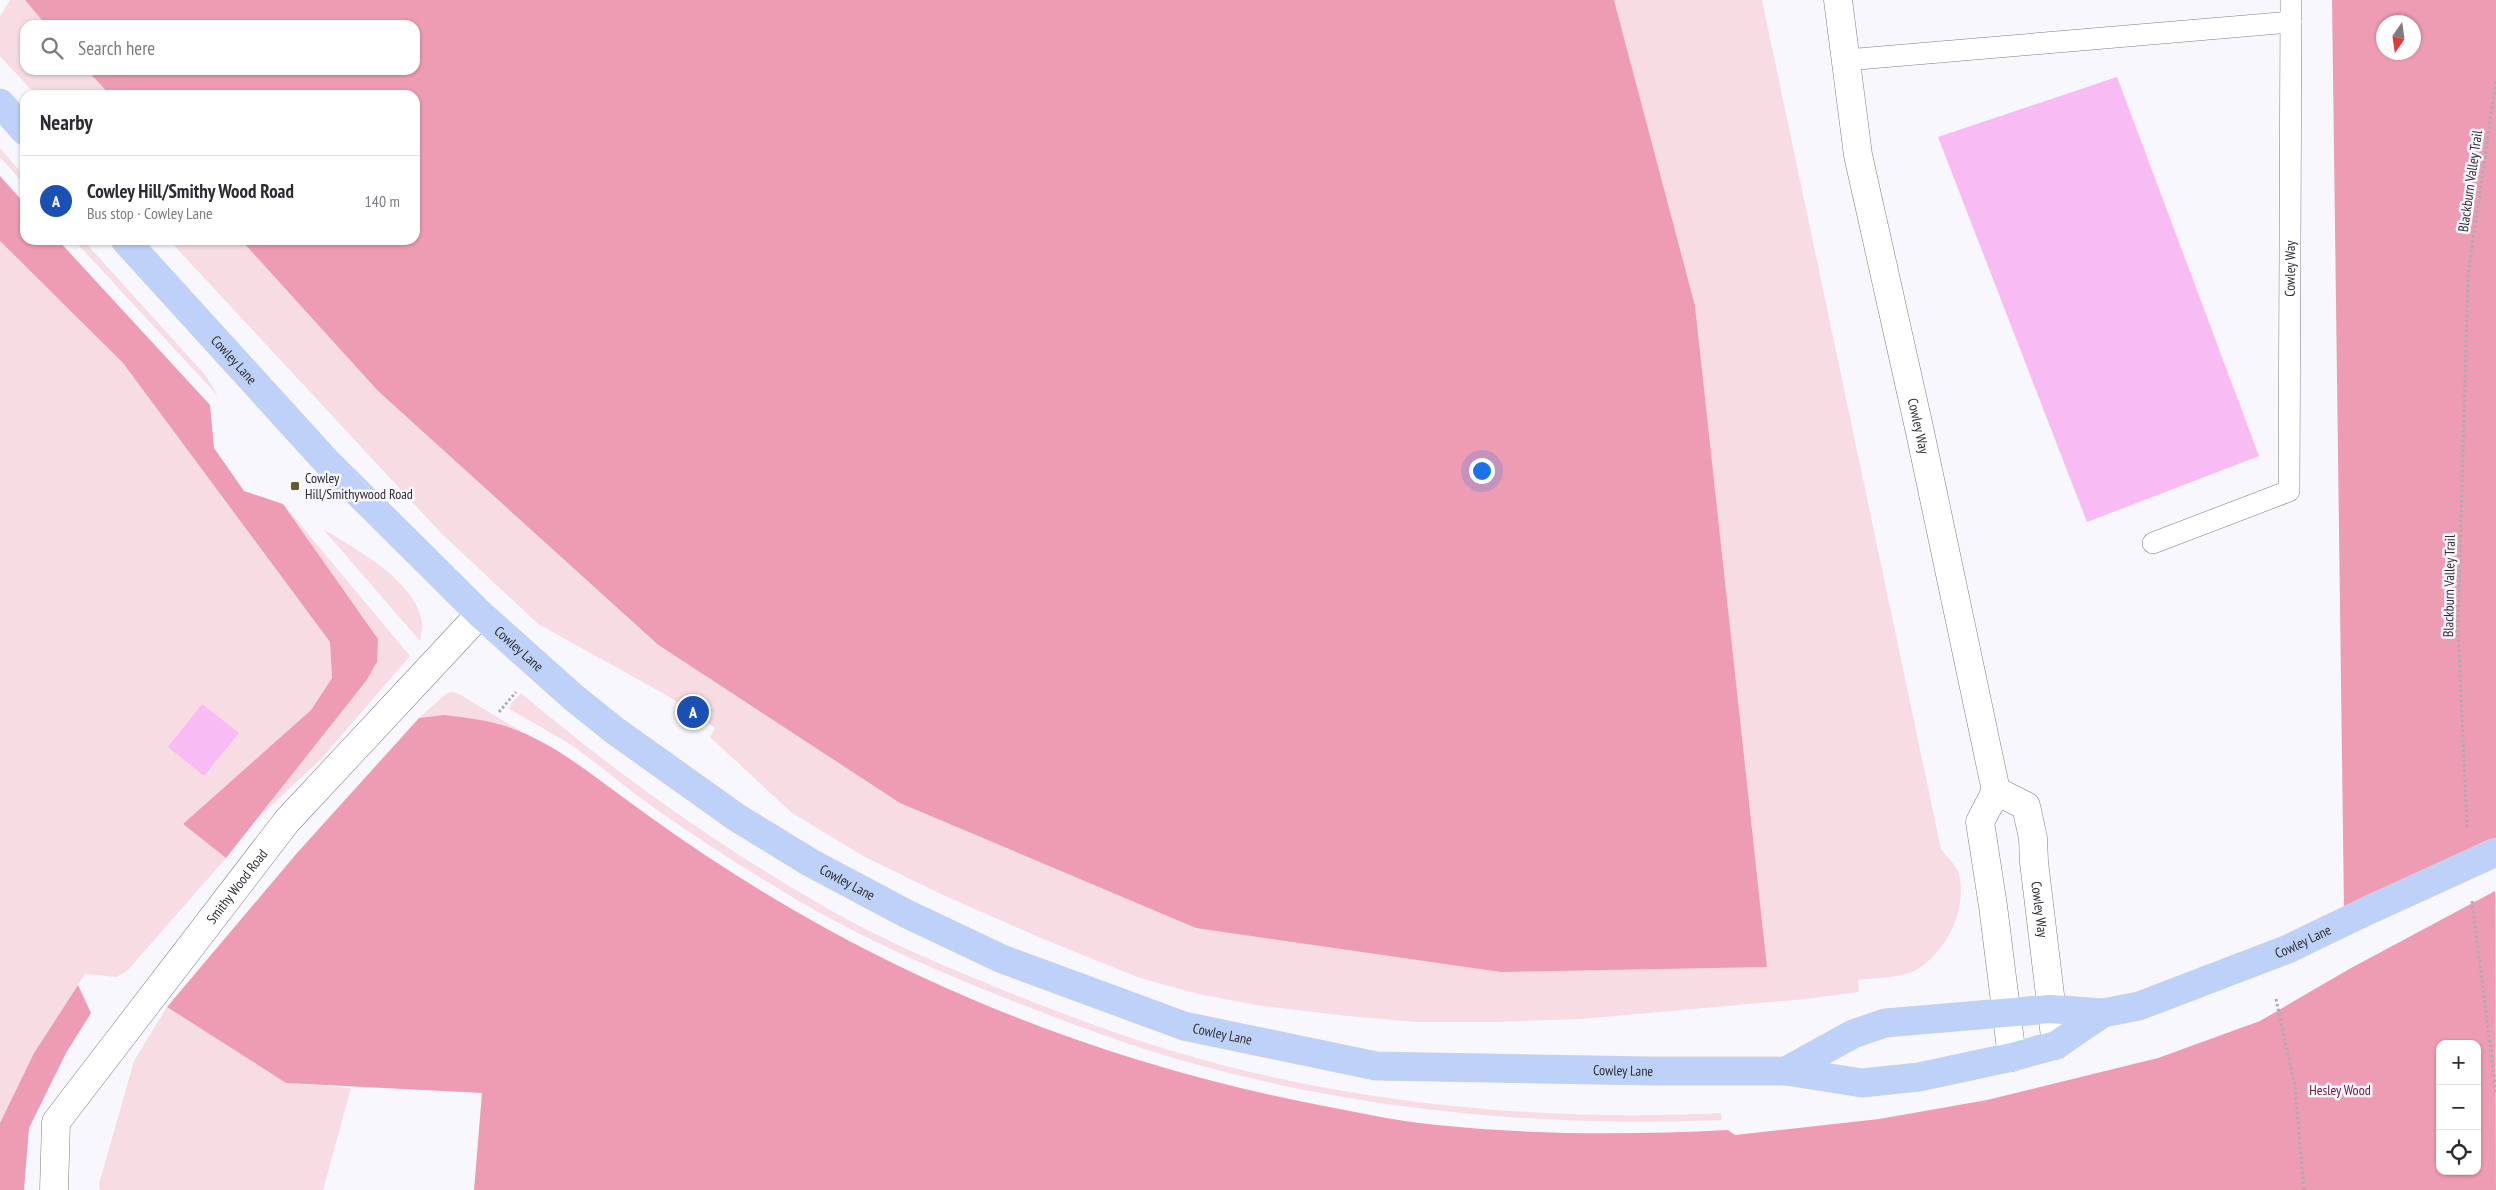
<!DOCTYPE html>
<html lang="en">
<head>
<meta charset="utf-8">
<style>
  body { margin:0; font-family:"PT Sans Narrow",sans-serif; background:#f7f7f7; color:#2b2b33 }
  .controls { position:absolute; right:15px; bottom:15px; display:grid; overflow:hidden; border-radius:10px; box-shadow:0 1px 4px #0004 }
  .controls button { width:45px; height:45px; display:grid; place-items:center; padding:0; border:0; border-bottom:1px solid #e1e1e2; background:#fff; color:#2b2b33; font:25px sans-serif }
  .compass { position:absolute; left:2376px; top:15px; width:45px; height:45px; border-radius:50%; background:#fff; box-shadow:0 1px 4px #0004; rotate:193deg }
  .you { position:absolute; left:1481px; top:470px; width:18px; height:18px; margin:-12px; border:4px solid #fff; border-radius:50%; background:#1a73e8; box-shadow:0 0 0 8px #1a73e833 }
  .badge { display:grid; place-items:center; width:32px; height:32px; border-radius:50%; background:#655d29; color:#fff; font-size:16px; font-weight:700 }
  .pin { position:absolute; translate:-50% -50%; border:2px solid #fff; box-shadow:0 1px 5px #0006 }
  .list { margin:0; padding:0; list-style:none }
  h2 { display:flex; justify-content:space-between; align-items:center; height:65px; margin:0; padding:0 20px; font-size:21px }
  h2 small { font-size:16px; font-weight:400; color:#7c7c81 }
  .list li { display:grid; grid-template-columns:32px 1fr auto; gap:15px; align-items:center; box-sizing:border-box; height:90px; padding:0 20px; border-top:1px solid #e1e1e2 }
  .list b { display:block; font-size:19px; white-space:nowrap }
  .list p { margin:0; font-size:16px; white-space:nowrap; color:#7c7c81 }
  .list em { font-size:16px; font-style:normal; color:#7c7c81 }
  .icon { flex:none; width:28px; height:28px; fill:none; stroke:currentColor; stroke-width:2; stroke-linecap:round; stroke-linejoin:round }
  .map { position:relative; flex:none; width:2496px; height:1190px; overflow:hidden }
  .search { position:absolute; background:#fff; box-shadow:0 1px 4px #0004; left:20px; top:20px; width:400px; height:55px; display:flex; align-items:center; gap:12px; box-sizing:border-box; padding:0 18px; border-radius:15px; color:#7c7c81; font-size:19px }
  .panel { position:absolute; background:#fff; box-shadow:0 1px 4px #0004; left:20px; top:90px; width:400px; height:155px; border-radius:15px }
  .map>svg:first-child { display:block }
  .green { fill:#f7dde3 }
  .forest { fill:#ee9cb3; fill-rule:evenodd }
  .building { fill:#f8bbf4 }
  .lines { fill:none; stroke-linecap:round; stroke-linejoin:round }
  .service-casing { stroke:#7f7c8a; stroke-width:22 }
  .minor-casing { stroke:#7f7c8a; stroke-width:29 }
  .primary-casing { stroke:#d6d5d7; stroke-width:29 }
  .path { stroke:#adabb2; stroke-width:3; stroke-dasharray:2.5 2.5; stroke-linecap:butt }
  .service { stroke:#fff; stroke-width:21 }
  .minor { stroke:#fff; stroke-width:28 }
  .primary { stroke:#bed1f8; stroke-width:28 }
  .primary-bridge-casing { stroke:#d6d5d7; stroke-width:29; stroke-linecap:butt }
  .primary-bridge { stroke:#bed1f8; stroke-width:28 }
  .poi-dot { fill:#655d29; stroke:#f8f7fd; stroke-width:2 }
  .labels { text-anchor:middle; stroke-width:5; stroke-linejoin:round; paint-order:stroke }
  .street-label { font-size:14px; fill:#302e35; stroke:#f8f7fd }
  .poi-label { font-size:14px; fill:#302e35; stroke:#f8f7fd; text-anchor:start }
  .park-label { font-size:14px; fill:#75163d; stroke:#f8f7fd }
</style>
</head>
<body>
<div class="map">
<svg width="2496" height="1190" viewBox="0 0 2496 1190">
  <rect width="100%" height="100%" fill="#f8f7fd"/>
  <g class="green">
    <polygon points="10,0 25,0 46,25 25,25 25,70 87,70 110,95 36,95 0,56 0,16"/>
    <path d="M1614,0H1762L1941,849C1947,857 1957,866 1959,874C1968,910 1945,956 1912,972C1897,978 1875,978 1858,980L1859,992L1806,999L1581,1019L1499,1022H1415L1338,1015L1256,1005L1198,994L1140,978L1043,939L943,895L865,857L792,813L710,737L715,728L668,696L538,624L441,533L169,240H241L378,391L656,644L1767,967L1695,307Z"/>
    <polygon points="0,148 25,177 25,185 0,157"/>
    <polygon points="74,240 83,240 206,376 218,396"/>
    <polygon points="0,241 123,363 330,642 332,678 311,710 183,824 226,858 127,971 116,977 85,974 34,1053 0,1123"/>
    <polygon points="283,504 410,656 320,760 258,818 366,681 378,639"/>
    <path d="M323,529C356,549 415,580 422,622C423,627 421,635 420,641Z"/>
    <path d="M453,692L459,694L522,732C488,720 455,713 419,718L447,693Z"/>
    <path d="M521,693C618,775 721,848 832,911C885,941 942,965 998,988C1075,1019 1153,1048 1234,1068C1393,1107 1558,1121 1721,1113L1722,1120C1530,1128 1334,1108 1150,1051C1097,1034 1046,1014 995,994C936,970 878,945 822,914C763,881 706,844 650,805C625,787 602,767 577,749C555,734 531,722 509,709L512,702Z"/>
    <polygon points="167,1007 286,1083 351,1088 323,1190 100,1190 99,1184 134,1061"/>
  </g>
  <g class="forest">
    <polygon points="25,0 1614,0 1695,306 1767,967 1501,972 1196,928 900,803 657,644 378,391 241,240 415,240 415,95 110,95 87,70 415,70 415,25 46,25"/>
    <path d="M2332,0H2496V842L2344,910ZM2384,22H2414V52H2384Z"/>
    <polygon points="0,176 25,204 25,240 58,240 210,405 214,448 244,491 283,504 378,639 377,662 366,681 226,858 183,824 311,710 332,678 330,642 123,363 0,241"/>
    <path d="M444,715C470,718 495,721 519,731C565,750 606,786 646,814C704,856 765,895 827,929C979,1012 1145,1071 1314,1104C1355,1112 1396,1121 1437,1125C1534,1135 1631,1135 1728,1130L1735,1135L1879,1119L1987,1100L2158,1058L2260,1021L2351,968L2495,891L2496,1190H474L482,1093L286,1083L167,1007L297,853L419,718ZM2440,1044H2477V1171H2440Z"/>
    <polygon points="78,985 91,1013 66,1053 29,1128 24,1190 0,1190 0,1123 34,1053"/>
  </g>
  <g class="building">
    <polygon points="2117,77 2259,456 2087,522 1938,137"/>
    <polygon points="202,704 239,733 204,776 168,747"/>
  </g>
  <g class="lines">
    <g class="service-casing">
      <g id="service">
        <polyline points="1846,60 2291,22"/>
        <path id="s1" d="M2153,543L2289,491L2291,0"/>
      </g>
    </g>
    <g class="minor-casing">
      <g id="minor">
        <path id="s2" d="M1838,0L1858,155L1920,432L1996,791L1980,822L1993,906L2012,1057"/>
        <path id="s3" d="M1996,791L2026,806L2033,838L2034,862L2056,1045"/>
        <path id="s4" d="M54,1190L56,1122L287,821L480,614"/>
      </g>
    </g>
    <g class="primary-casing">
      <g id="primary">
        <polyline points="0,103 25,131"/>
        <path id="s5" d="M125,240L326,461L480,614L573,697L614,730L736,817L811,863L907,914L1002,959L1184,1026L1376,1066L1651,1071H1786L1862,1083L1919,1077L2012,1057L2056,1045L2103,1013"/>
        <path id="s6" d="M1786,1071L1853,1034L1885,1023L2050,1009L2103,1013L2139,1006L2288,949L2369,910"/>
      </g>
    </g>
    <g class="path">
      <polyline points="499,712 516,692"/>
      <polyline points="2467,827 2458,628 2468,275 2496,80"/>
      <polyline points="2472,901 2496,1092"/>
      <polyline points="2276,999 2295,1087 2304,1190"/>
    </g>
    <use href="#service" class="service"/>
    <use href="#minor" class="minor"/>
    <use href="#primary" class="primary"/>
    <g class="primary-bridge-casing">
      <polyline id="primary-bridge" points="2369,910 2496,852"/>
    </g>
    <use href="#primary-bridge" class="primary-bridge"/>
  </g>
  <rect class="poi-dot" x="290" y="481" width="10" height="10" rx="2.5"/>
  <g class="labels">
    <g class="street-label">
      <text transform="translate(2470 181) rotate(-82)" y="5">Blackburn Valley Trail</text>
      <text dy="5" stroke="none"><textPath href="#s1" startOffset="368">Cowley Way</textPath></text>
      <text dy="5" stroke="none"><textPath href="#s5" startOffset="162">Cowley Lane</textPath></text>
      <text dy="5" stroke="none"><textPath href="#s2" startOffset="434">Cowley Way</textPath></text>
      <text transform="translate(2449 586) rotate(-89)" y="5">Blackburn Valley Trail</text>
      <text dy="5" stroke="none"><textPath href="#s5" startOffset="568">Cowley Lane</textPath></text>
      <text dy="5" stroke="none"><textPath href="#s5" startOffset="972">Cowley Lane</textPath></text>
      <text dy="5" stroke="none"><textPath href="#s4" startOffset="365">Smithy Wood Road</textPath></text>
      <text dy="5" stroke="none"><textPath href="#s3" startOffset="138">Cowley Way</textPath></text>
      <text dy="5" stroke="none"><textPath href="#s6" startOffset="542">Cowley Lane</textPath></text>
      <text dy="5" stroke="none"><textPath href="#s5" startOffset="1378">Cowley Lane</textPath></text>
      <text dy="5" stroke="none"><textPath href="#s5" startOffset="1782">Cowley Lane</textPath></text>
    </g>
    <g class="poi-label">
      <text x="305" y="483">Cowley<tspan x="305" dy="16">Hill/Smithywood Road</tspan></text>
    </g>
    <g class="park-label">
      <text x="2340" y="1095">Hesley Wood</text>
    </g>
  </g>
</svg>
<div class="controls">
<button>+</button>
<button>−</button>
<button><svg class="icon" aria-label="locate" viewBox="0 0 24 24"><circle cx="12" cy="12" r="6"/><path d="M12 2v4M12 18v4M2 12h4M18 12h4"/></svg></button>
</div>
<svg class="compass" viewBox="-18 -18 36 36"><path d="M0-13l5 13h-10z" fill="#e53935"/><path d="M0 13l5-13h-10z" fill="#7c7c81"/></svg>
<div class="you"></div>
<div class="pin badge" style="left:693px;top:712px;background:#1a4fb4">A</div>
<div class="search"><svg class="icon" aria-label="search" viewBox="0 0 24 24"><circle cx="10" cy="10" r="6"/><path d="M15 15l6 6"/></svg>Search here</div>
<section class="panel">
<h2>Nearby<small></small></h2>
<ul class="list">
<li><span class="badge" style="background:#1a4fb4">A</span><div><b>Cowley Hill/Smithy Wood Road</b><p>Bus stop · Cowley Lane</p></div><em>140 m</em></li>
</ul>
</section>
</div>
</body>
</html>
